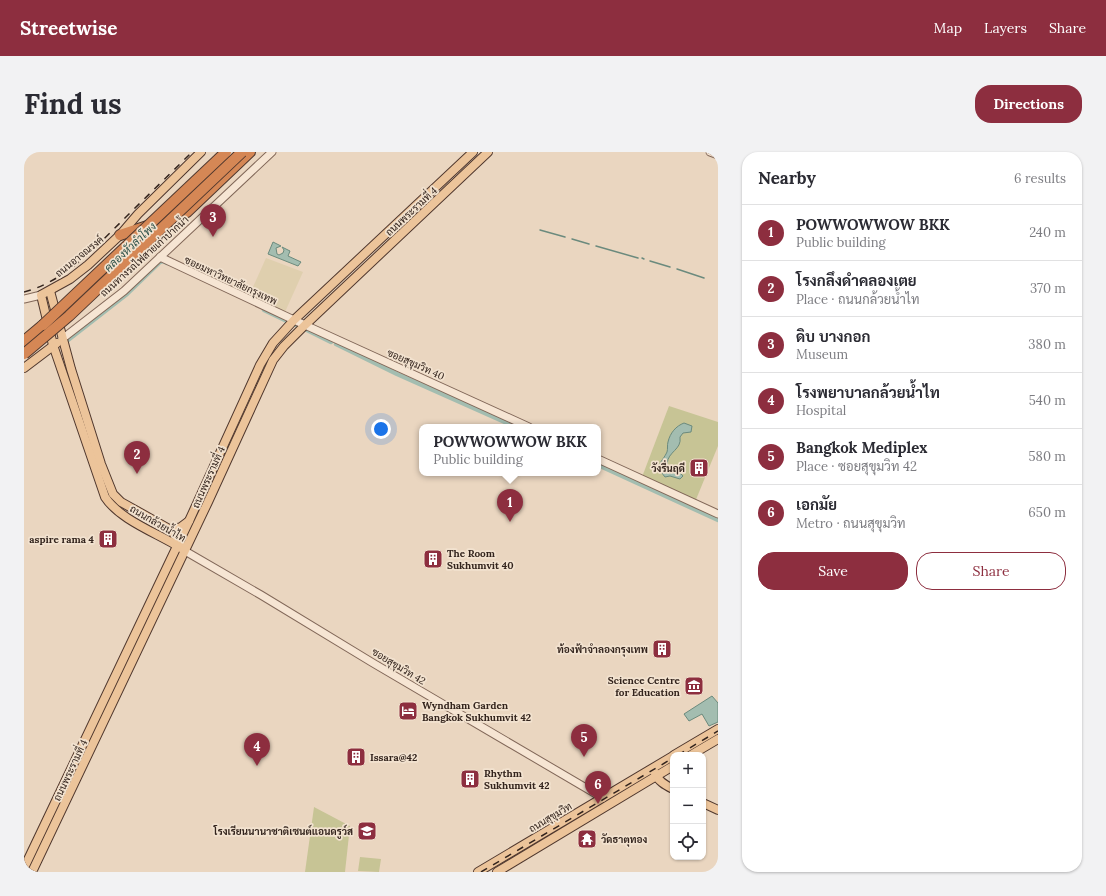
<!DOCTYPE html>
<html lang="en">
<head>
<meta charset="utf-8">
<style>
  body { margin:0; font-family:Lora,Sarabun,serif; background:#f2f2f3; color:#2b2b33 }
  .controls { position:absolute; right:12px; bottom:12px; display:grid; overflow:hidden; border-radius:8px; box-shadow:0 1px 3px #0004 }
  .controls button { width:36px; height:36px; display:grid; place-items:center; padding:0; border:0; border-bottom:1px solid #e1e1e2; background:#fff; color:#2b2b33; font:20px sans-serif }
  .you { position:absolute; left:357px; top:277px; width:14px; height:14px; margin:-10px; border:3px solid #fff; border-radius:50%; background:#1a73e8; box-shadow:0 0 0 6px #1a73e833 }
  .badge { display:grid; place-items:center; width:26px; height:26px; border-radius:50%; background:#8d2e3f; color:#fff; font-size:13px; font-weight:700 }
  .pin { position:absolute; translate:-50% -33px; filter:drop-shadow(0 1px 2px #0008) }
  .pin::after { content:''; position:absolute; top:21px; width:14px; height:12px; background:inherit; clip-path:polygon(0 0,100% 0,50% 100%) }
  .popup { position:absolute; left:395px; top:272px; width:182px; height:52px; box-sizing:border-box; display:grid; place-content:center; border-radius:8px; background:#fff; filter:drop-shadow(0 1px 3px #0005); font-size:13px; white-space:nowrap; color:#7c7c81 }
  .popup b { font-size:15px; color:#2b2b33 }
  .popup::after { content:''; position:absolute; left:50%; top:100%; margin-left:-8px; border:8px solid transparent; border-top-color:#fff }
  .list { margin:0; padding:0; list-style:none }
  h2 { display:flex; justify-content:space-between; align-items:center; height:52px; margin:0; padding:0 16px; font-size:17px }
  h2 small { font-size:13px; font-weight:400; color:#7c7c81 }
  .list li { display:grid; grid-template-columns:26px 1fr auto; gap:12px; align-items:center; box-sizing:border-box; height:56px; padding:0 16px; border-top:1px solid #e1e1e2 }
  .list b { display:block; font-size:15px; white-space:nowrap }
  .list p { margin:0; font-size:13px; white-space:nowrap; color:#7c7c81 }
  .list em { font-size:13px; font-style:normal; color:#7c7c81 }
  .actions { display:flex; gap:8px; padding:12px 16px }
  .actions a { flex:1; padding:9px 0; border:1px solid #8d2e3f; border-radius:16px; text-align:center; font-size:14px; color:#8d2e3f }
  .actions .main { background:#8d2e3f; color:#fff }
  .icon { flex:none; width:22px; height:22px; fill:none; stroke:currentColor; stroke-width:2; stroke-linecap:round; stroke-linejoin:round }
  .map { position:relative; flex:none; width:694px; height:720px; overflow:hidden; border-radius:16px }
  header { display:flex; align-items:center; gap:24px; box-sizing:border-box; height:56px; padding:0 20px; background:#8d2e3f; color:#fff }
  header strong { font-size:19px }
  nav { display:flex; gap:22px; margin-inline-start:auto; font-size:14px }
  .intro { display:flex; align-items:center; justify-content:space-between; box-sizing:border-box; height:96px; padding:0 24px }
  h1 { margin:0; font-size:28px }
  .button { padding:10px 18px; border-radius:16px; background:#8d2e3f; color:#fff; font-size:14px; font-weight:700 }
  main { display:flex; gap:24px; padding:0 24px }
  aside { flex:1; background:#fff; border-radius:16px; box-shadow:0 1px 3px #0004 }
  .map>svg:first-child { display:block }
  .farmland { fill:#dfcfae }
  .green { fill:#c7c495 }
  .water { fill:#a3bdb0; stroke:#6b8a7d }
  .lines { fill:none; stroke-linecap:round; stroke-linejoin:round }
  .stream { stroke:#6b8a7d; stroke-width:1.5 }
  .canal { stroke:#a3bdb0; stroke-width:4.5 }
  .minor-casing { stroke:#826859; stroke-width:9 }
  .major-casing { stroke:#50382e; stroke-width:10 }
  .highway-casing { stroke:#50382e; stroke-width:12 }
  .minor { stroke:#f6e5d3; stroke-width:7 }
  .major { stroke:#ecc49a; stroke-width:8 }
  .highway { stroke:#d58755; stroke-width:10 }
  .rail { stroke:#33241d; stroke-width:1.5; stroke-dasharray:7 7; stroke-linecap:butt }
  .highway-bridge-casing { stroke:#50382e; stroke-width:12; stroke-linecap:butt }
  .highway-bridge { stroke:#d58755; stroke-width:10 }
  .labels { text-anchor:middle; stroke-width:3.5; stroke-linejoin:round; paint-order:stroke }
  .street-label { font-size:10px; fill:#33241d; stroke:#f2e2cf }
  .poi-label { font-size:10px; font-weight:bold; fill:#33241d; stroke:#f2e2cf; text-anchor:end }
  .water-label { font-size:11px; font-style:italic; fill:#2d5149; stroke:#f2e2cf }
</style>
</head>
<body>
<header>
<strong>Streetwise</strong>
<nav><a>Map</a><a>Layers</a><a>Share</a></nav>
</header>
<div class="intro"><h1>Find us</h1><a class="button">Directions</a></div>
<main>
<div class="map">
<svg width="694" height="720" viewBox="0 0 694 720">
  <rect width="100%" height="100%" fill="#ead6c0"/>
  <polygon class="farmland" points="242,106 279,120 261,160 225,144"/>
  <g class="green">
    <polygon points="645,254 694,270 694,294 671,350 618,325"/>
    <polygon points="290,655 326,674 321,720 281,720"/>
    <polygon points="336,705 357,707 355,720 334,719"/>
  </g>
  <g class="water">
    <polygon points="249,90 257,94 252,96 253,102 255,103 259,101 260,98 258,95 266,99 264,104 277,110 274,114 244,102"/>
    <path d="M660,271L668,274L667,280L659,281L656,285C658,298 644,299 643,312C648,318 654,318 659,324L656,327L646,324L641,325C630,312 638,311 643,300C644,297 643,293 644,290C646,281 652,274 660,271Z"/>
    <polygon points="688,544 694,551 694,570 685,574 678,562 665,569 660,562"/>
  </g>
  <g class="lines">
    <g class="stream">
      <polyline points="516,78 541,85"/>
      <polyline points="548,87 565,92"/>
      <polyline points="572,94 614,106"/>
      <polyline points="618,106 620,107"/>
      <polyline points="626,109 646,115"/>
      <polyline points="653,117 680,126"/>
    </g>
    <g class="canal">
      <polyline points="240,158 265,170"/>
      <polyline points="272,173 273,173"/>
      <polyline points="281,177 307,190"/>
      <polyline points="44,188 103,142 136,110 139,109 143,111"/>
      <polyline points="312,192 373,222 492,275"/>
      <polyline points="574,313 694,368"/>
    </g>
    <g class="minor-casing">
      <g id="minor">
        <polyline points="686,0 694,3"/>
        <polyline points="136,105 270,168 505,275"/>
        <polyline points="0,147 17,143"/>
        <polyline points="38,187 100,139 248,0"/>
        <polyline points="574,307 694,362"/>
        <polyline points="161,399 237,443 349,511 579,646"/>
      </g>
    </g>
    <g class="major-casing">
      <g id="major">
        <polyline points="26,139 47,217 77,312 89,342 97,350 147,378 157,392"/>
        <polyline points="0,216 33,191"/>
        <polyline points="147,378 157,375 165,369"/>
        <path d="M157,396C133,381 96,368 81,345L29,193L17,143L46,127L64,113L96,83L114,62L177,0"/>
        <polyline points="650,603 694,577"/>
        <polyline points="667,603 694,587"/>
        <path d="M631,621C634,629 641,633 649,637"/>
        <polyline points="679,651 694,658"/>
        <polyline points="0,716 165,369 236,213 249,191 270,168 449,0"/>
        <polyline points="8,720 184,350 249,208 260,194 281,173 464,0"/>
        <polyline points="454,720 649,604"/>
        <polyline points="473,720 649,614"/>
      </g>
    </g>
    <g class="highway-casing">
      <g id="highway">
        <polyline points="96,83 154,64 163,60 226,0"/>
        <polyline points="0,189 19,173"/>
      </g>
    </g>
    <use href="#minor" class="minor"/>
    <use href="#major" class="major"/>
    <use href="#highway" class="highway"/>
    <g class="rail">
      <path d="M0,140C42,129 71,95 100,67C123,44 146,22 168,0"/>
      <polyline points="654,603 694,579"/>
      <polyline points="457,720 649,606"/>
    </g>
    <g class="highway-bridge-casing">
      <g id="highway-bridge">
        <polyline points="19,173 202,0"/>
        <polyline points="0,202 45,164 218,0"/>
      </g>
    </g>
    <use href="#highway-bridge" class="highway-bridge"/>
  </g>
  <defs>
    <g id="building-square" transform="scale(1)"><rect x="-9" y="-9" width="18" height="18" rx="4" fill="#8d2e3f" stroke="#f2e2cf"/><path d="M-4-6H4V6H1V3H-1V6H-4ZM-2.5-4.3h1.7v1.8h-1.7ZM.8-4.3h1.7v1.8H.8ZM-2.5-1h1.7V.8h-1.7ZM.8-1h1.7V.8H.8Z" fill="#fff"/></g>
    <g id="museum-square" transform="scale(1)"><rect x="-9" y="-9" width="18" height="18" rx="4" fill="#8d2e3f" stroke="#f2e2cf"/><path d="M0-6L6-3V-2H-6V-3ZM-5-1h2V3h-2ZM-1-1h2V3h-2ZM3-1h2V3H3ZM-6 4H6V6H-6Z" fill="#fff"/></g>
    <g id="hotel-square" transform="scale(1)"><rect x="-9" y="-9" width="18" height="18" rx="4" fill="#8d2e3f" stroke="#f2e2cf"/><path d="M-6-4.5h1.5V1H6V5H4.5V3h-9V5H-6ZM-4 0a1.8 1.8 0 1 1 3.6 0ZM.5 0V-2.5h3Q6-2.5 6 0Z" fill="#fff"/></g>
    <g id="school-square" transform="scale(1)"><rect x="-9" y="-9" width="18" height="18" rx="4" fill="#8d2e3f" stroke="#f2e2cf"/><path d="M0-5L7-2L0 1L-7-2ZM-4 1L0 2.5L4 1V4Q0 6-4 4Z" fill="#fff"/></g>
    <g id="temple-square" transform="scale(1)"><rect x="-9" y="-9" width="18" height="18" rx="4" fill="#8d2e3f" stroke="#f2e2cf"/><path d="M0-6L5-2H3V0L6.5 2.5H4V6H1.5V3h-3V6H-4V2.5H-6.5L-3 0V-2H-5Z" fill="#fff"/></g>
  </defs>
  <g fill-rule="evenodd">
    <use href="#building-square" x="675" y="316"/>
    <use href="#building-square" x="84" y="387"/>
    <use href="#building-square" x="409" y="407"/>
    <use href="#building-square" x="638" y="497"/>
    <use href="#museum-square" x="670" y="534"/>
    <use href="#hotel-square" x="384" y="559"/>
    <use href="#building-square" x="332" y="605"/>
    <use href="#building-square" x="446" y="627"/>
    <use href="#school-square" x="343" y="679"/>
    <use href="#temple-square" x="563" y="687"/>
  </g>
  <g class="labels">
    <g class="street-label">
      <text transform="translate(387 59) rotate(-43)" y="4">ถนนพระรามที่ 4</text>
      <text transform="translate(55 104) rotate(-39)" y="4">ถนนอาจณรงค์</text>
      <text transform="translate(120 104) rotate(-42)" y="4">ถนนทางรถไฟสายเก่าปากน้ำ</text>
      <text transform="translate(207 128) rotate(25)" y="4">ซอยมหาวิทยาลัยกรุงเทพ</text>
      <text transform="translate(392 212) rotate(24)" y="4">ซอยสุขุมวิท 40</text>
      <text transform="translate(184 325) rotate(-66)" y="4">ถนนพระรามที่ 4</text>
      <text transform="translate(134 371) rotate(30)" y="4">ถนนกล้วยน้ำไท</text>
      <text transform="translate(375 514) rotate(31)" y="4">ซอยสุขุมวิท 42</text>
      <text transform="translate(46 618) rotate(-65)" y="4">ถนนพระรามที่ 4</text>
      <text transform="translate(526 665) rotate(-31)" y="4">ถนนสุขุมวิท</text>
    </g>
    <g class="poi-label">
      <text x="661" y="320">วังรื่นฤดี</text>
      <text x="70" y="391">aspire rama 4</text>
      <text x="423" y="405" text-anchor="start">The Room<tspan x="423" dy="12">Sukhumvit 40</tspan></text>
      <text x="624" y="501">ท้องฟ้าจำลองกรุงเทพ</text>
      <text x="656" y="532">Science Centre<tspan x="656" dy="12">for Education</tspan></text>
      <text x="398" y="557" text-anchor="start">Wyndham Garden<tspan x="398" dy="12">Bangkok Sukhumvit 42</tspan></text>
      <text x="346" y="609" text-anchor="start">Issara@42</text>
      <text x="460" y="625" text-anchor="start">Rhythm<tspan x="460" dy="12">Sukhumvit 42</tspan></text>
      <text x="329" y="683">โรงเรียนนานาชาติเซนต์แอนดรูว์ส</text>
      <text x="577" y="691" text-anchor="start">วัดธาตุทอง</text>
    </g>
    <g class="water-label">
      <text transform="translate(106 95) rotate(-43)" y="4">คลองหัวลำโพง</text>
    </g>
  </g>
</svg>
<div class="controls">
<button>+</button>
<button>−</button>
<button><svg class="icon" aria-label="locate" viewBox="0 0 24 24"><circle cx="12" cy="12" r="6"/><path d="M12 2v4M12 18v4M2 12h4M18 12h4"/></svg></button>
</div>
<div class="you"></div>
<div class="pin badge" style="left:486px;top:370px">1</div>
<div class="popup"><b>POWWOWWOW BKK</b>Public building</div>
<div class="pin badge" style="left:113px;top:322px">2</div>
<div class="pin badge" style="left:189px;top:85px">3</div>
<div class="pin badge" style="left:233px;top:614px">4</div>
<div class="pin badge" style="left:560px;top:605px">5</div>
<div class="pin badge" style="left:574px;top:652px">6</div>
</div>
<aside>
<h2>Nearby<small>6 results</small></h2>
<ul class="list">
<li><span class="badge">1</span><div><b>POWWOWWOW BKK</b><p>Public building</p></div><em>240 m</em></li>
<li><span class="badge">2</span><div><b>โรงกลึงดำคลองเตย</b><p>Place · ถนนกล้วยน้ำไท</p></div><em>370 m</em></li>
<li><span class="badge">3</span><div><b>ดิบ บางกอก</b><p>Museum</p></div><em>380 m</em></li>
<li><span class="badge">4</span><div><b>โรงพยาบาลกล้วยน้ำไท</b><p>Hospital</p></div><em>540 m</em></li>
<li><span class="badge">5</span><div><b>Bangkok Mediplex</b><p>Place · ซอยสุขุมวิท 42</p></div><em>580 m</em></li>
<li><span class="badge">6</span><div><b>เอกมัย</b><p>Metro · ถนนสุขุมวิท</p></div><em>650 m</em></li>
</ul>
<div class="actions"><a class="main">Save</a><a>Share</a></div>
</aside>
</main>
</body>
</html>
